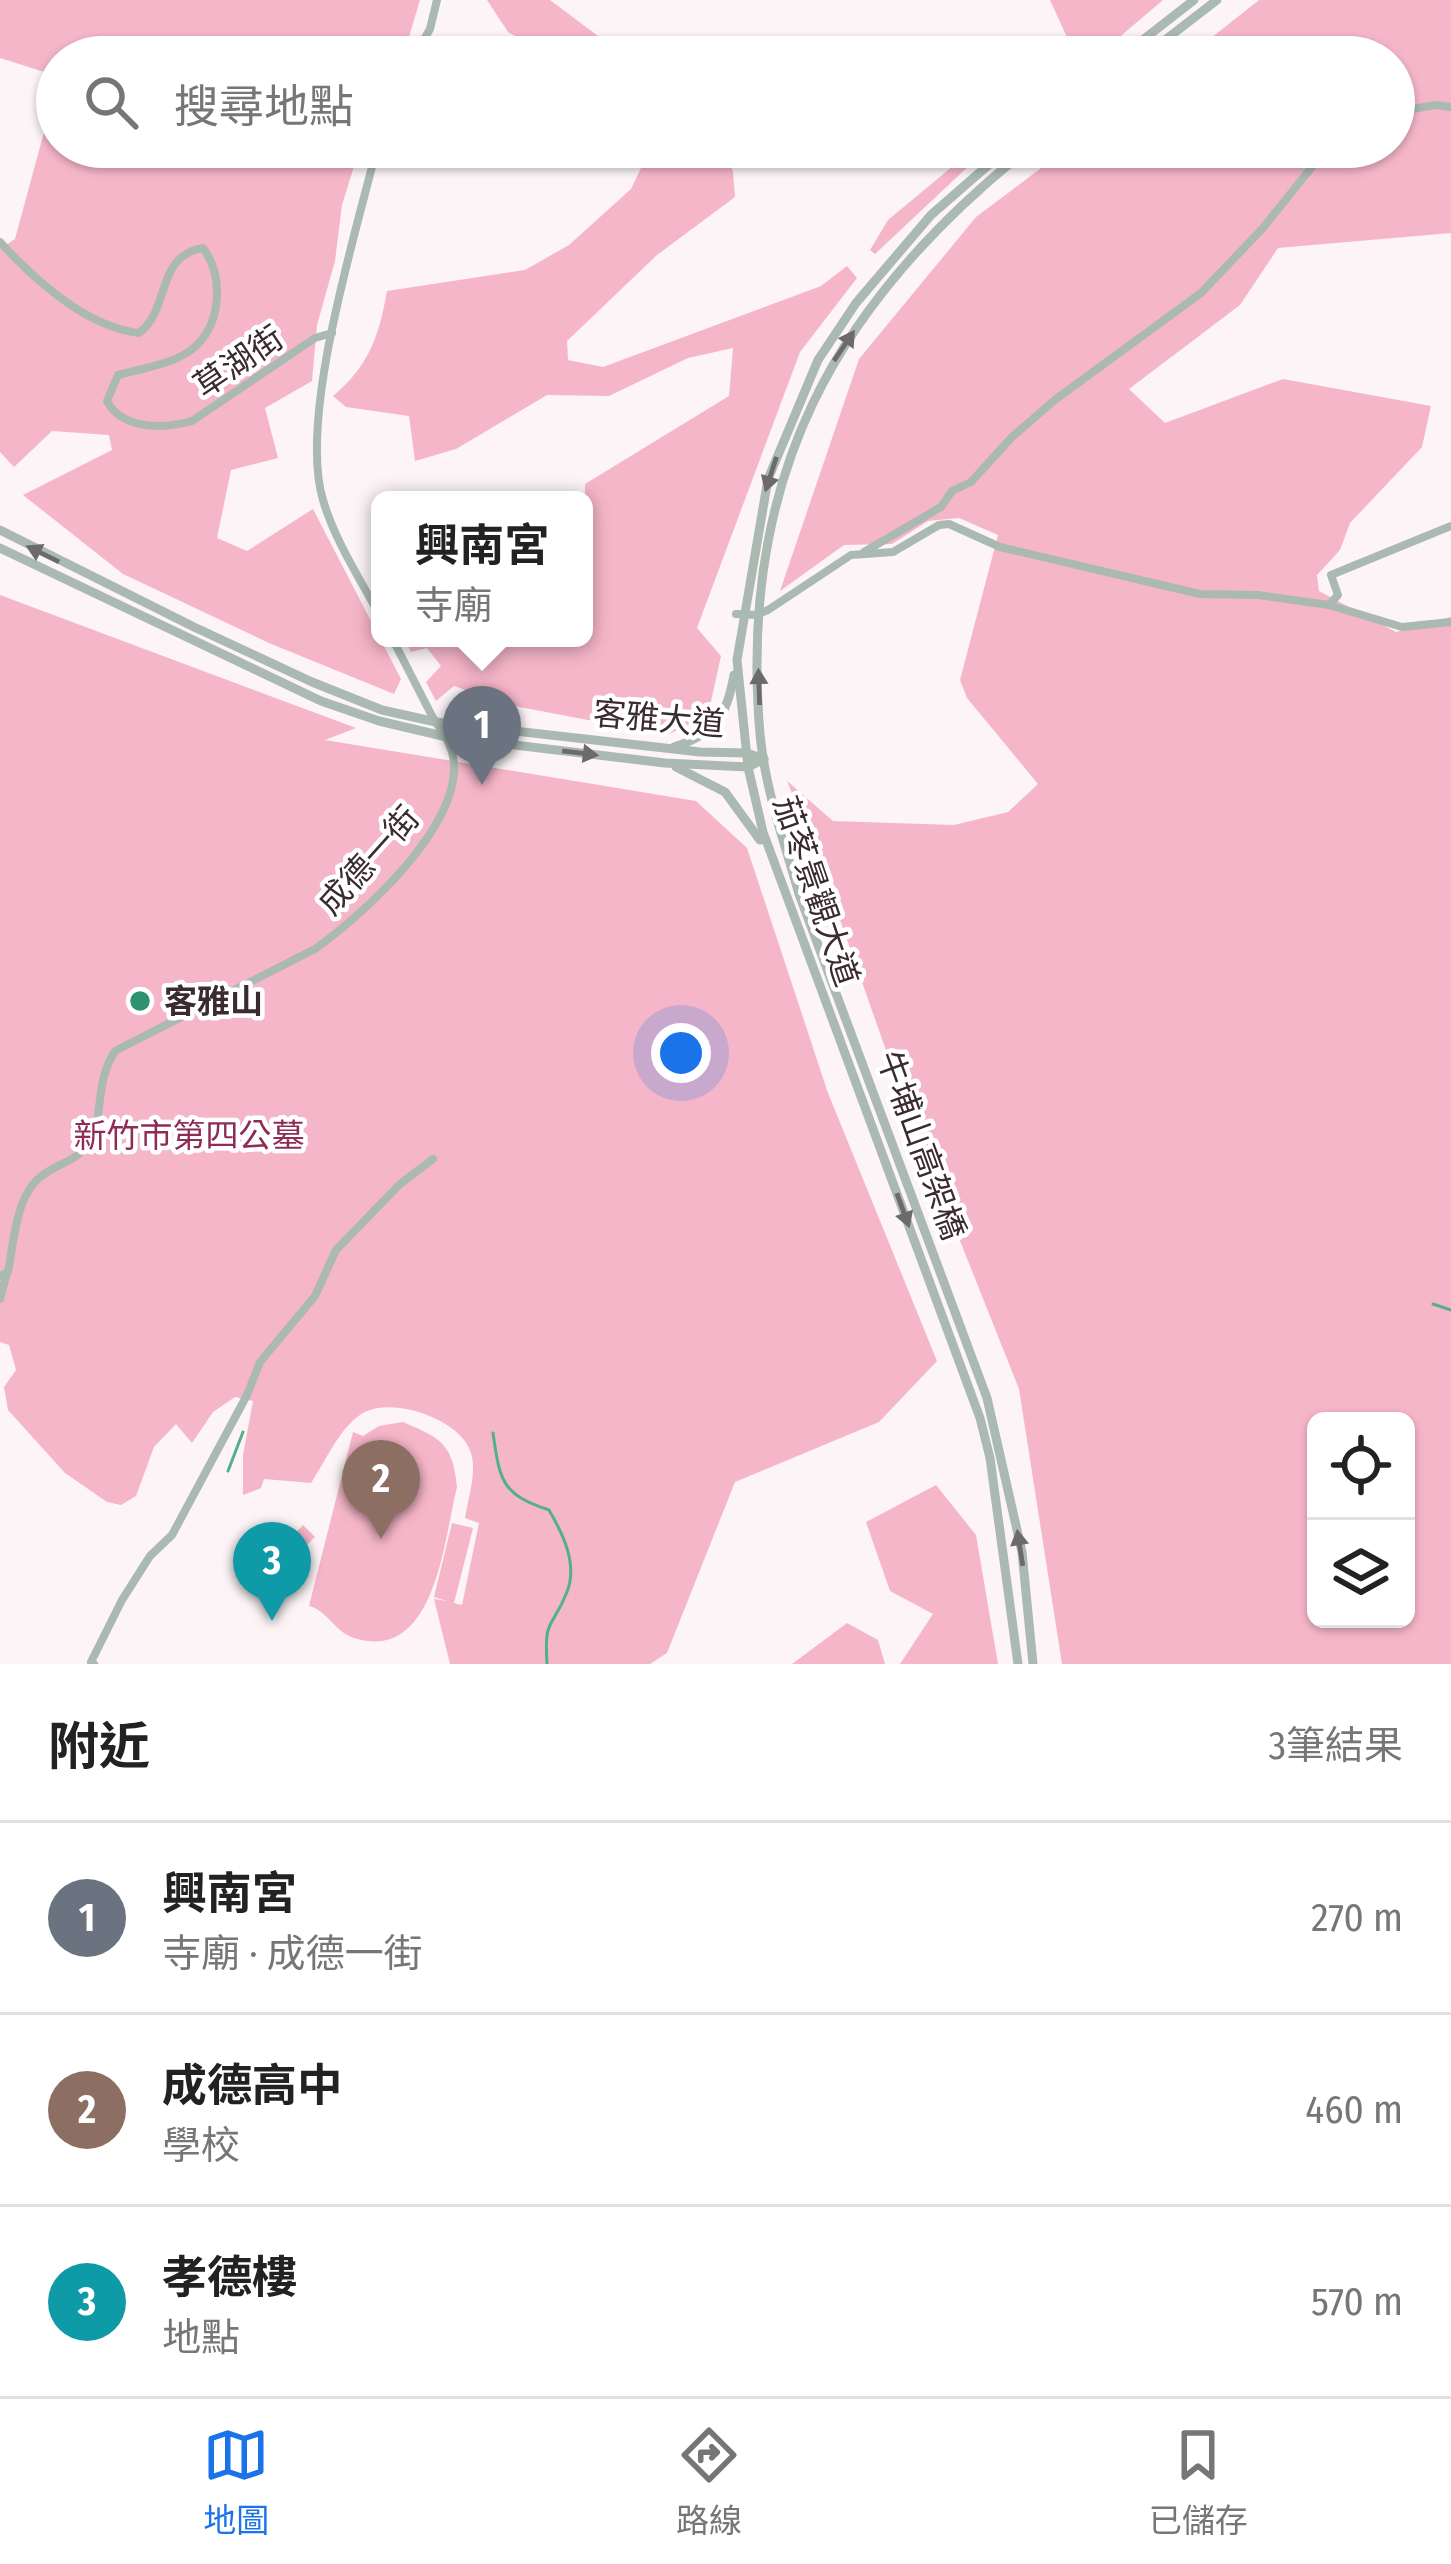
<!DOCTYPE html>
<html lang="zh-TW">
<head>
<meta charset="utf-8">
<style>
  body { margin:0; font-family:"Fira Sans Condensed","Noto Sans TC",sans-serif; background:#f6f6f6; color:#222 }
  .controls { position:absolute; right:36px; bottom:36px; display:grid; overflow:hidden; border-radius:18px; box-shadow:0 3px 9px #0004 }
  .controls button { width:108px; height:108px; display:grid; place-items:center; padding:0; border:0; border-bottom:3px solid #e0e0e0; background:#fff; color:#222; font:60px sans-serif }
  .you { position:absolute; left:681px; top:1053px; width:42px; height:42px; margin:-30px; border:9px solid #fff; border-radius:50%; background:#1a73e8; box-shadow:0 0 0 18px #1a73e833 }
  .badge { display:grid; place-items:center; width:78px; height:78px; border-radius:50%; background:#1a73e8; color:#fff; font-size:39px; font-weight:700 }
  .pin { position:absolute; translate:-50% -99px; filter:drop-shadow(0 3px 6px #0008) }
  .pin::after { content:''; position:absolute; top:63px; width:42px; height:36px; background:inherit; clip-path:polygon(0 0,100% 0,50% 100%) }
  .popup { position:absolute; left:371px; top:491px; width:222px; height:156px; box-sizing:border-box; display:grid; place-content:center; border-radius:18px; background:#fff; filter:drop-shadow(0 3px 9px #0005); font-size:39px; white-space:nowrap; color:#767676 }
  .popup b { font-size:45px; color:#222 }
  .popup::after { content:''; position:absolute; left:50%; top:100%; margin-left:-24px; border:24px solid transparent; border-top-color:#fff }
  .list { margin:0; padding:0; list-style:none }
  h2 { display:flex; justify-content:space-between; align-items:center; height:156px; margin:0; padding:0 48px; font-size:51px }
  h2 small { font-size:39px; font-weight:400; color:#767676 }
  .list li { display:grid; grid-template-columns:78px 1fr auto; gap:36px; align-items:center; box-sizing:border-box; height:192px; padding:0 48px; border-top:3px solid #e0e0e0 }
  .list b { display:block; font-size:45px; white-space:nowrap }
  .list p { margin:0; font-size:39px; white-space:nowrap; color:#767676 }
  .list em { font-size:39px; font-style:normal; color:#767676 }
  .icon { flex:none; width:66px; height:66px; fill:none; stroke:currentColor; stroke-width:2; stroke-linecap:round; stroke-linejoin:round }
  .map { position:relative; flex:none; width:1451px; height:1664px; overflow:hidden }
  .search { position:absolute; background:#fff; box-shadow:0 3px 9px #0004; left:36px; right:36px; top:36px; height:132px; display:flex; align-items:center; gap:30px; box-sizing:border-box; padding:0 42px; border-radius:66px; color:#767676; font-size:45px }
  .sheet { height:732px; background:#fff }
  nav { display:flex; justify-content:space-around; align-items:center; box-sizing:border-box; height:168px; border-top:3px solid #e0e0e0; background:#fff; font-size:33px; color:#767676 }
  nav a { display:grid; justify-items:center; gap:6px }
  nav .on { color:#1a73e8 }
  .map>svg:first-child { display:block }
  .green { fill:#f6b6c9; fill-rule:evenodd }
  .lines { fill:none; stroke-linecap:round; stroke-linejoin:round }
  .stream { stroke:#52b08a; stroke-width:3 }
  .minor { stroke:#aab9b2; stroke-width:8 }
  .tertiary { stroke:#aab9b2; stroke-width:9 }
  .oneway { fill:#6c6b6a }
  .poi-dot { fill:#2e926e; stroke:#fff; stroke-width:4.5 }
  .labels { text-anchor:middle; stroke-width:9; stroke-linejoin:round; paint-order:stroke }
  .street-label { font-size:33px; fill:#3a2b2f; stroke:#fff }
  .poi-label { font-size:33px; font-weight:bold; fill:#3a2b2f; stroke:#fff; text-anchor:start }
  .park-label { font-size:33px; fill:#8d2c54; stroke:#fff }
</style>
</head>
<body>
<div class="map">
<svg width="1451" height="1664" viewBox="0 0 1451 1664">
  <rect width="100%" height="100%" fill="#fcf4f6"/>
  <g class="green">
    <polygon points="0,0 420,0 403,57 57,57 57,76 0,58"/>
    <polygon points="487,0 550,0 626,57 551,57 508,32"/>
    <polygon points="1050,0 1163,0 1096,57 1076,57"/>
    <path d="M1259,0H1451V233L1278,248L1240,305L1129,389L1165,423L1283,379L1431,406L1422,447L1350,523L1340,550L1317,575L1319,591L1396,632L1451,617V1664H1062L1019,1389L900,1090L819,860L787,781L833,821L954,825L1008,812L1038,784L967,698L960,680L998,535L959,518L928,521L892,544L844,545L780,591L859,359L976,217L1069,147H1394V57H1187ZM1316,1421H1406V1619H1316Z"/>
    <polygon points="57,84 57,147 360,147 342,205 335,261 317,325 312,381 265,408 278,458 231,470 217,538 247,551 313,509 401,679 394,694 269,643 123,574 23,495 112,450 109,435 52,431 14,467 0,452 0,249 15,239"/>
    <path d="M651,147H725L733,172L735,197L657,255L567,341L568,360L603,367L821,286L847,266L857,278L800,352L697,628L721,656L708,715L667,735L509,705L454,686L436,701L426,682L441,666L427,648L411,652L404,638H584L585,484L729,396L733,348L688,358L609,396L547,395L456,449L415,461L409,416L346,407L333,396C369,366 379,336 387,291L525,270L569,245L631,189Z"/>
    <polygon points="976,147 989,147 875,254 870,250 888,220"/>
    <path d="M0,595L356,728L325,740L696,801L747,848L828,1093L937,1361L879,1422L735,1482L667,1653L650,1664H450L434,1599L447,1601L434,1597L452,1523L473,1528L454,1603L462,1605L479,1523L465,1518C468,1498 477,1473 471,1453C461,1419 389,1394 360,1415C339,1429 325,1462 311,1483L264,1479L261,1488L243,1495V1455L253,1401L235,1397L213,1412L192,1443L176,1424L154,1447L136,1496L121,1505L107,1502L65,1473L8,1410L4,1387L16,1370L9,1345L0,1342Z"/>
    <path d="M403,1422C440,1438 453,1443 457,1487C444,1538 436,1664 354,1638C335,1632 328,1611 309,1606L353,1432L363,1436L379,1426Z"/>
    <polygon points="936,1485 976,1535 998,1664 900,1664 933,1614 890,1591 866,1522"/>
    <polygon points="303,1525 315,1537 288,1564 277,1553"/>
    <polygon points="847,1623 878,1640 885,1664 792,1664"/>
  </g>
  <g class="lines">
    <g class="stream">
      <polyline points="1433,1304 1451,1310"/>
      <path d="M493,1433C500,1481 501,1494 549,1510C563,1534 578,1564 567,1592C552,1630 544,1616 547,1664"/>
      <polyline points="228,1471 243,1432"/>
    </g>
    <g class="minor">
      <polyline points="414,57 430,29 437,0"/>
      <polyline points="1394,112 1436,105 1451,107"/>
      <path d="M377,147C356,233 298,418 323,500C335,541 360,579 380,616"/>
      <path d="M0,242C35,280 86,327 139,333C171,309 155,256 203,248C223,275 222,320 197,345C178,364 142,368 118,375L107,401C122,430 164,429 192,421L315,338L332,333"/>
      <polyline points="864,552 941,507 952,491 971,482 1012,437 1056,399 1201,293 1262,229 1328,147"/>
      <polyline points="1329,605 1338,595 1331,575 1451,526"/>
      <polyline points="736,614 756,615 768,610 851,555 893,552 939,525 949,524 1000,547 1200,594 1258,595 1329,605 1402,627 1451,622"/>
      <path d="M0,1276L8,1272C14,1241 16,1193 43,1175C59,1163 79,1160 90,1142C104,1119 94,1084 115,1051L315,949C364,914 470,819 452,752C448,737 437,726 430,712C417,687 405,663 392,638"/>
      <polyline points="0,1299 7,1273"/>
      <polyline points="94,1664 91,1662 122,1600 150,1556 172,1535 247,1395 260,1362 315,1296 336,1250 400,1184 433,1159"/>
    </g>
    <g class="tertiary">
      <polyline points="1121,57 1194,0"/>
      <polyline points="1143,57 1217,0"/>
      <polyline points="1009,147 931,215 856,303 818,360 768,479 737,660 748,767 763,832 980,1418 990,1458 1018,1664"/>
      <path d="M1030,147C833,303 738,479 760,734C765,789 784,841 799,894L987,1398L1022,1552L1033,1664"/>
      <polyline points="0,530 194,627 312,682 382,710 436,722 700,752 747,753 764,759"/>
      <polyline points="0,548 321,701 379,721 447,737 665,763 748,767 764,759"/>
      <path d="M674,747C715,734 727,716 734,675"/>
      <polyline points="676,767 725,792 760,840"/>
    </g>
  </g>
  <defs><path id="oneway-solid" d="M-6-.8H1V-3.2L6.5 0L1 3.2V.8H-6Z" transform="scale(3)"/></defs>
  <g class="oneway">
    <use href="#oneway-solid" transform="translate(844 346) rotate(-56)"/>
    <use href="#oneway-solid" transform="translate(771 474) rotate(108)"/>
    <use href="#oneway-solid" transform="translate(43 554) rotate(-154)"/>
    <use href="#oneway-solid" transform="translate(759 687) rotate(-92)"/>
    <use href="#oneway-solid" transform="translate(580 753) rotate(7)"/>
    <use href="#oneway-solid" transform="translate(903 1210) rotate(70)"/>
    <use href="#oneway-solid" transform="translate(1020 1548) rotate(-99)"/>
  </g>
  <circle class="poi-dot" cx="140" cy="1001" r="12"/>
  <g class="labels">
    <g class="street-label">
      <text transform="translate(238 361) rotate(-34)" y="12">草湖街</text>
      <text transform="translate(659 718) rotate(5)" y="12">客雅大道</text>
      <text transform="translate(368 860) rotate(-48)" y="12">成德一街</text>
      <text transform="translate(817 891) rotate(71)" y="12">茄苳景觀大道</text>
      <text transform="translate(922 1145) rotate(70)" y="12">牛埔山高架橋</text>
    </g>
    <g class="poi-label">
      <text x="164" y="1013">客雅山</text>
    </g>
    <g class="park-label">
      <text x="189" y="1147">新竹市第四公墓</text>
    </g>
  </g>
</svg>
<div class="controls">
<button><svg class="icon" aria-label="locate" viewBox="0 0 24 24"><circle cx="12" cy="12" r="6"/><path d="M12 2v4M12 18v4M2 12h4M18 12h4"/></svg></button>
<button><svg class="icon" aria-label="layers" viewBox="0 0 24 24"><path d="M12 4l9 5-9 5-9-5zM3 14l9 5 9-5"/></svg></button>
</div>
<div class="you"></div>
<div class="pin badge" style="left:482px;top:785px;background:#6b7280">1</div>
<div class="popup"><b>興南宮</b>寺廟</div>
<div class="pin badge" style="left:381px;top:1539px;background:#8d6e63">2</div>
<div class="pin badge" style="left:272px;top:1621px;background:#0f9aa8">3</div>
<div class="search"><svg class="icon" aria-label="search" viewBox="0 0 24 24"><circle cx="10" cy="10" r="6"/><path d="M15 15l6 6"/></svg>搜尋地點</div>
</div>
<section class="sheet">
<h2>附近<small>3筆結果</small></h2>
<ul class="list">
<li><span class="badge" style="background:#6b7280">1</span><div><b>興南宮</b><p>寺廟 · 成德一街</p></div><em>270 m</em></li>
<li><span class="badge" style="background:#8d6e63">2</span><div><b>成德高中</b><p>學校</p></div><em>460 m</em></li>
<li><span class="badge" style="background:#0f9aa8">3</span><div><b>孝德樓</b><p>地點</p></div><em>570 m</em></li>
</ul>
</section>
<nav>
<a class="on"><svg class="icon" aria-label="map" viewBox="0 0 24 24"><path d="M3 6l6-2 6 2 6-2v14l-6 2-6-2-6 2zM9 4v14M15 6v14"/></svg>地圖</a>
<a><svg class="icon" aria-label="directions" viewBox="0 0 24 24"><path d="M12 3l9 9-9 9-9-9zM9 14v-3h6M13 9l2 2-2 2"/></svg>路線</a>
<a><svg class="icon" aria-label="saved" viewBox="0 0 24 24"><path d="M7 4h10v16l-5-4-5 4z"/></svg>已儲存</a>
</nav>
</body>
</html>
